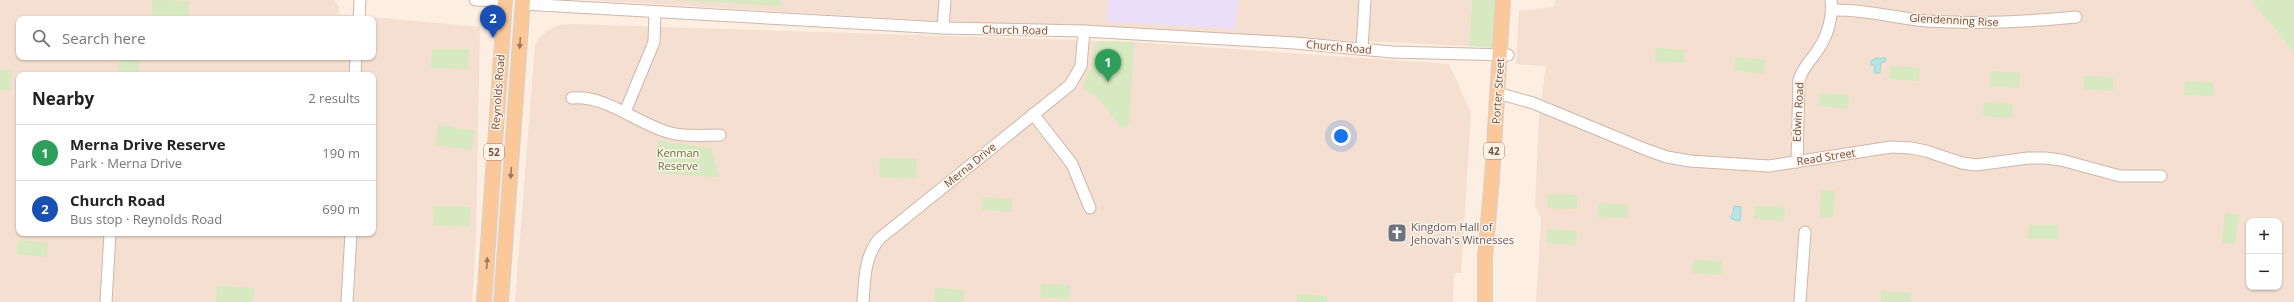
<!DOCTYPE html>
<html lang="en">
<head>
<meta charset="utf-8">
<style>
  body { margin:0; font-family:"Open Sans",sans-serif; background:#f2f2f2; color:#222 }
  .controls { position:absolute; right:12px; bottom:12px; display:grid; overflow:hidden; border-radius:8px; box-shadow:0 1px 3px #0004 }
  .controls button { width:36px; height:36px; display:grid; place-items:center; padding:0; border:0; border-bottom:1px solid #e0e0e0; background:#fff; color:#222; font:20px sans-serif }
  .you { position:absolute; left:1341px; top:136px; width:14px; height:14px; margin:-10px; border:3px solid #fff; border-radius:50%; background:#1a73e8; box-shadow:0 0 0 6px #1a73e833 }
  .badge { display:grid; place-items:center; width:26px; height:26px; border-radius:50%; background:#e75345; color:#fff; font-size:13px; font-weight:700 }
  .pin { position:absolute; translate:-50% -33px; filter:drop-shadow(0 1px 2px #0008) }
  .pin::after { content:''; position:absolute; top:21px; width:14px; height:12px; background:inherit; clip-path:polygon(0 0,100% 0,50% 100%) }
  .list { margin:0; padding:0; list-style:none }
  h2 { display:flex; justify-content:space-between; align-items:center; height:52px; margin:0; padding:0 16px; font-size:17px }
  h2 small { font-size:13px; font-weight:400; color:#767676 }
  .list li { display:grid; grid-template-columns:26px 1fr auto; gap:12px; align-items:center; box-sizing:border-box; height:56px; padding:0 16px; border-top:1px solid #e0e0e0 }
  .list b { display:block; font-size:15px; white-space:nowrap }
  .list p { margin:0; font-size:13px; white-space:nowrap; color:#767676 }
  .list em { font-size:13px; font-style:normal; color:#767676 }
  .icon { flex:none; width:22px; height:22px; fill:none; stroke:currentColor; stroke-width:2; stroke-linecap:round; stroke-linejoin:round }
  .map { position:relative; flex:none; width:2294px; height:302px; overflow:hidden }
  .search { position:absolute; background:#fff; box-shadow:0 1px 3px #0004; left:16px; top:16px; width:360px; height:44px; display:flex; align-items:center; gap:10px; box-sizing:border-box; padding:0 14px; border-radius:8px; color:#767676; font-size:15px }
  .panel { position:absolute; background:#fff; box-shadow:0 1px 3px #0004; left:16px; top:72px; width:360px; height:164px; border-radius:8px }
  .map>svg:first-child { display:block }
  .residential { fill:#f4dfd0; fill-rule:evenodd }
  .education { fill:#ebdef8 }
  .green { fill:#d7e9c0 }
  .water { fill:#b6e5e5; stroke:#9cd6d7 }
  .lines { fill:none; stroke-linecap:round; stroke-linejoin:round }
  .minor-casing { stroke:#cfb6ab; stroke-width:13 }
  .major-casing { stroke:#d8cfcc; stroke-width:16 }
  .minor { stroke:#fff; stroke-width:11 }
  .major { stroke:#fbc999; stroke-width:14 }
  .oneway { fill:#9c7660 }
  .labels { text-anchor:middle; stroke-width:3; stroke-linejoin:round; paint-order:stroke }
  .shield { fill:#fff3e7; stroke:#9d8278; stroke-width:1 }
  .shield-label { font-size:10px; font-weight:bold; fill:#735248 }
  .street-label { font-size:11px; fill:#735248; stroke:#fff3e7 }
  .park-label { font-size:11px; fill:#597940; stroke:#fff3e7 }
  .worship-label { font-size:11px; fill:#5b616d; stroke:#fff3e7; text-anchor:start }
</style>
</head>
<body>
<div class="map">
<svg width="2294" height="302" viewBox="0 0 2294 302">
  <rect width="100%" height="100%" fill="#fceee1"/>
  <g class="residential">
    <path d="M0,0H334L339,7V14L480,27L476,241L472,302H0ZM19,19H373V57H19ZM19,75H373V233H19Z"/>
    <polygon points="588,0 1472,0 1469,46 954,22"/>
    <path d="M1555,0H2251L2294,52V302H1536L1541,218L1535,206L1539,117L1546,66L1516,64L1519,11L1554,7ZM2249,221H2279V287H2249Z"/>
    <polygon points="569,24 1134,42 1449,64 1471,113 1461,273 1454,273 1453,302 515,302 535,45 540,37 547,31 557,26"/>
  </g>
  <polygon class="education" points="1108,0 1238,0 1236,29 1107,22"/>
  <g class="green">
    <polygon points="152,0 189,1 188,19 152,19"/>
    <polygon points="673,0 781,0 781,6"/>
    <polygon points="1472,0 1496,0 1494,48 1469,46"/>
    <polygon points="2251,0 2294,0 2294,52"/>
    <polygon points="1101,41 1134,42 1129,125 1122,129 1101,101 1082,86 1091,70 1094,46"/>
    <polygon points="1656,48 1685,50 1684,63 1655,61"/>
    <polygon points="432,49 469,49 468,69 431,68"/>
    <polygon points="120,57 140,57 139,73 119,72"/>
    <polygon points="1736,57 1765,60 1764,74 1734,70"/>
    <polygon points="1890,66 1920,68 1919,81 1889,79"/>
    <polygon points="0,70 12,70 11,90 0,90"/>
    <polygon points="1990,71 2020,73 2019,88 1990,86"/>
    <polygon points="2084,76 2113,77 2113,91 2084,89"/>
    <polygon points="2185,81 2214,83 2214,96 2184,95"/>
    <polygon points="1820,93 1849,95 1848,109 1819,106"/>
    <polygon points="1984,102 2013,104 2012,118 1983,116"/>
    <polygon points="438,125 475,131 472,150 436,145"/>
    <polygon points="658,139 668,142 711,148 719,177 657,173"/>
    <polygon points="880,158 917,159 916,179 879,177"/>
    <polygon points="1821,190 1835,191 1833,218 1820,217"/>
    <polygon points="1548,194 1577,195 1577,209 1547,208"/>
    <polygon points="983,197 1012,199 1012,212 982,210"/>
    <polygon points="1599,203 1628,205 1627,218 1598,217"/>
    <polygon points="434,206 471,207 470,227 433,225"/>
    <polygon points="1755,206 1785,207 1784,221 1754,219"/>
    <polygon points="2225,213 2239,215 2235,244 2222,243"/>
    <polygon points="2029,225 2058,225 2058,239 2028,239"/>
    <polygon points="1547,229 1577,231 1576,245 1547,243"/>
    <polygon points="19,240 48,243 47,257 17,254"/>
    <polygon points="1693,260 1722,261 1721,275 1692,273"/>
    <polygon points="1041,284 1070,285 1070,299 1040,297"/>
    <polygon points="217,286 254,288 253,302 216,302"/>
    <polygon points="935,288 964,290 964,302 934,302"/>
    <polygon points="1881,291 1911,293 1910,302 1881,302"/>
    <polygon points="1297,294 1327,296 1327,302 1297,302"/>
  </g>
  <g class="water">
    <polygon points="1875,58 1886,58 1885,62 1881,62 1880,73 1874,73 1875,65 1871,65 1872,60 1875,60"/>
    <polygon points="1734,206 1741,207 1740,221 1732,219 1730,217 1733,214"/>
  </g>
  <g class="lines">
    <g class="minor-casing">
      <g id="minor">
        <polyline points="475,0 505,1"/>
        <polyline points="523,4 943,28 1084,31 1295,43 1392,52 1508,55"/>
        <path d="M1832,10C1865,9 1895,18 1926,21C1976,24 2026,22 2076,17"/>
        <polyline points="359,19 360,0"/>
        <polyline points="943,28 945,0"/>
        <polyline points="1362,49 1365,0"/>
        <polyline points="355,75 356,57"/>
        <polyline points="1497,93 1533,103 1647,150 1667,157 1690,161 1769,166 1891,147 1911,148 1926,151 1962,163 1976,165 2028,158 2045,158 2061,160 2120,176 2161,176"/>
        <path d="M572,98C608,95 638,125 671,133C686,137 704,135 720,135"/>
        <polyline points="625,112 654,42 655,13"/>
        <polyline points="1033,114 1072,164 1090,208"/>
        <path d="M1797,162L1799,80C1803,66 1812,60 1819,48C1828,35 1833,16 1831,0"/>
        <polyline points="106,302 110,233"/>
        <polyline points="347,302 351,233"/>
        <path d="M863,302C865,278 864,258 879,239L1070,85L1081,66L1084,31"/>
        <polyline points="1800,302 1805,232"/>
      </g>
    </g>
    <g class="major-casing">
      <g id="major">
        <polyline points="484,302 505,0"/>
        <polyline points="501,302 523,0"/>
        <polyline points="1485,302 1485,257 1492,178 1503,0"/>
      </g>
    </g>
    <use href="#minor" class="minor"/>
    <use href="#major" class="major"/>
  </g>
  <defs><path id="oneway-solid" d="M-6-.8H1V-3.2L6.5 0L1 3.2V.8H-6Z"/></defs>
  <g class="oneway">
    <use href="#oneway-solid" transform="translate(520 43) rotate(94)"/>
    <use href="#oneway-solid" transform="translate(511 173) rotate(94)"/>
    <use href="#oneway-solid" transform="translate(487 263) rotate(-86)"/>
  </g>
  <defs>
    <g id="church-square" transform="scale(1)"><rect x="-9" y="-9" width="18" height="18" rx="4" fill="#6b7280" stroke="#fff3e7"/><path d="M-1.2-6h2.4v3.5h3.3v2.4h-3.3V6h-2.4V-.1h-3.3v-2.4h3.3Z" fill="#fff"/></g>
  </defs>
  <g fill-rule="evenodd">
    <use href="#church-square" x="1397" y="233"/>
  </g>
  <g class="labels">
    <g class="shield">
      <rect x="1484" y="143" width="20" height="16" rx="3"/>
      <rect x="484" y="144" width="20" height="16" rx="3"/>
    </g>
    <g class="shield-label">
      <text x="1494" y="155">42</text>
      <text x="494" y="156">52</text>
    </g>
    <g class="street-label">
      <text transform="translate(1954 20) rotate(3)" y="4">Glendenning Rise</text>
      <text transform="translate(1015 30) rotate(1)" y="4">Church Road</text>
      <text transform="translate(1339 47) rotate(5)" y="4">Church Road</text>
      <text transform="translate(1498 91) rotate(-86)" y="4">Porter Street</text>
      <text transform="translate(498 92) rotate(-86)" y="4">Reynolds Road</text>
      <text transform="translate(1798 112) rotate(-87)" y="4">Edwin Road</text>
      <text transform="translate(1826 157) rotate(-9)" y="4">Read Street</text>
      <text transform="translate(970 165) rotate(-39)" y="4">Merna Drive</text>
    </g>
    <g class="park-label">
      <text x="678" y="157">Kenman<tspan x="678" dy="13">Reserve</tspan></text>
    </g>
    <g class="worship-label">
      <text x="1411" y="231">Kingdom Hall of<tspan x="1411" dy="13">Jehovah's Witnesses</tspan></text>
    </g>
  </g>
</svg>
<div class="controls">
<button>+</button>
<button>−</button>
</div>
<div class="you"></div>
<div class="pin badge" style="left:1108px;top:82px;background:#2e9e5b">1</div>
<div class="pin badge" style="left:493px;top:38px;background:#1a4fb4">2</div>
<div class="search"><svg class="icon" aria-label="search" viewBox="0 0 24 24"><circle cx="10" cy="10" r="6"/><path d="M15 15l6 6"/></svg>Search here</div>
<section class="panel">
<h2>Nearby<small>2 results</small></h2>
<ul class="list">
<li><span class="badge" style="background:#2e9e5b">1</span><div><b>Merna Drive Reserve</b><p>Park · Merna Drive</p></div><em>190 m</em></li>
<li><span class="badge" style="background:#1a4fb4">2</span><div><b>Church Road</b><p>Bus stop · Reynolds Road</p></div><em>690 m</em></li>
</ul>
</section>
</div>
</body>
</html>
